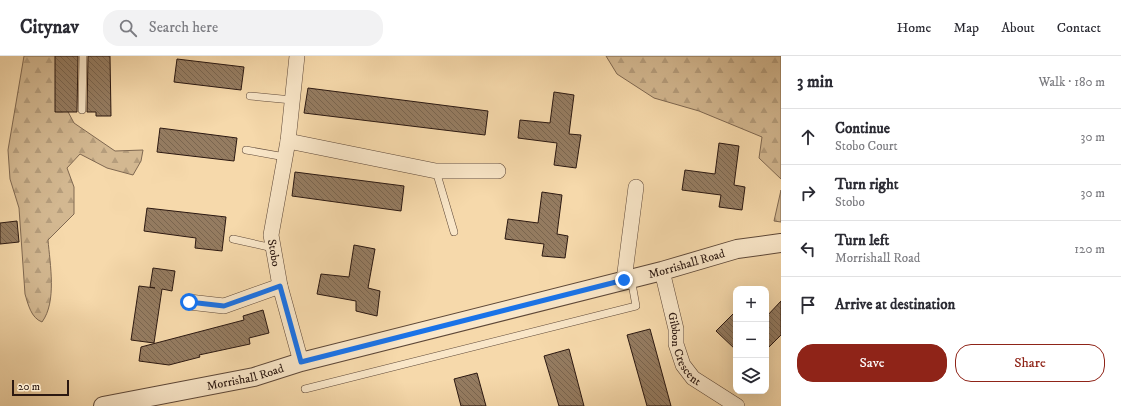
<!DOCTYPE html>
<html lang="en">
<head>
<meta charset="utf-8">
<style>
  body { margin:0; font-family:"IM FELL DW Pica",serif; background:#f2f2f3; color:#2b2b33 }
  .controls { position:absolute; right:12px; bottom:12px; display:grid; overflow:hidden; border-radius:8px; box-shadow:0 4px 16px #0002 }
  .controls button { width:36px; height:36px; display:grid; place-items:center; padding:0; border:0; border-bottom:1px solid #e1e1e2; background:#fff; color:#2b2b33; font:20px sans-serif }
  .scale { position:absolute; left:12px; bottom:10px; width:57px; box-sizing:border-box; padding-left:4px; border:2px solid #2b1811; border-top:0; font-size:11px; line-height:14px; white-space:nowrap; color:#2b1811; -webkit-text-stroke:3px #f9e6c8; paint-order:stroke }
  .stop { position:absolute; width:12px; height:12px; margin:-9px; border:3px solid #1a73e8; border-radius:50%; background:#fff }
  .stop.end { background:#1a73e8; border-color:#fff; box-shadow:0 1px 4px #0008 }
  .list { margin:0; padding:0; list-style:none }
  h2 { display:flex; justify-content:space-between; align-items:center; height:52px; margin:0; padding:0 16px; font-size:17px }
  h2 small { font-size:13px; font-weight:400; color:#7c7c81 }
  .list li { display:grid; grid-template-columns:26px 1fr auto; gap:12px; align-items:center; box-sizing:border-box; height:56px; padding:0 16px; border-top:1px solid #e1e1e2 }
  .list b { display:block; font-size:15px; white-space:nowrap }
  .list p { margin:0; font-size:13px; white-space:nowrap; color:#7c7c81 }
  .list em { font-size:13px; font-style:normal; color:#7c7c81 }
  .actions { display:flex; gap:8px; padding:12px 16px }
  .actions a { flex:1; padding:9px 0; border:1px solid #8f2418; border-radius:16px; text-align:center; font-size:14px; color:#8f2418 }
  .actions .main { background:#8f2418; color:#fff }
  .icon { flex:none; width:22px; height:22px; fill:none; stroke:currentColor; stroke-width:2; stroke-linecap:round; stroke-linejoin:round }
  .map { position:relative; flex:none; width:781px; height:350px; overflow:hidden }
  header { display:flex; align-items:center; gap:24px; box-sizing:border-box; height:56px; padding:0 20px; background:#fff; border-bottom:1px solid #e1e1e2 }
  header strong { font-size:19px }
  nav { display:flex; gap:22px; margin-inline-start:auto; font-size:14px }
  .search { width:280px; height:36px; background:#f2f2f3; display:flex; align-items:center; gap:10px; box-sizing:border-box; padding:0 14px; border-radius:16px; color:#7c7c81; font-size:15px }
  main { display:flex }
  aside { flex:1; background:#fff }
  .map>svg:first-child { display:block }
  .forest { fill:url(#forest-firs); stroke:#7f6851 }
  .building { fill:url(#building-back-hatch); stroke:#2b1811 }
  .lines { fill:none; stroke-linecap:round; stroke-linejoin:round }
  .service-casing { stroke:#5e4838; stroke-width:8 }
  .minor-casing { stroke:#5e4838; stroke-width:16 }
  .tertiary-casing { stroke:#5e4838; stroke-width:20 }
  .service { stroke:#f9e6c8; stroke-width:7 }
  .minor { stroke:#f9e6c8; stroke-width:15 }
  .tertiary { stroke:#f9e6c8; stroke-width:18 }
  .route { stroke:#1a73e8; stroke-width:5 }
  .labels { text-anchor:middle; stroke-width:4; stroke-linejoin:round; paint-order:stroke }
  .street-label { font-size:12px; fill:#2b1811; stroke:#f9e6c8 }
</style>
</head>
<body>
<header>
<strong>Citynav</strong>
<div class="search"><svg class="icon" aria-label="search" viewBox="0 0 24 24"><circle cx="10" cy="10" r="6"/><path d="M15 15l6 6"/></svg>Search here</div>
<nav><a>Home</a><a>Map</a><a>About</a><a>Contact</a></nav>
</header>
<main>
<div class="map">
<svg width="781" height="350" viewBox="0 0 781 350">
  <defs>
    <pattern id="forest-firs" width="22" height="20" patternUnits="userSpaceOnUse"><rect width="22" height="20" fill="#d3b891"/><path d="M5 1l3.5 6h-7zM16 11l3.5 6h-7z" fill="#b59d7c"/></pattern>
    <pattern id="building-back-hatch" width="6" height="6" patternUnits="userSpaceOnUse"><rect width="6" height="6" fill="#957c61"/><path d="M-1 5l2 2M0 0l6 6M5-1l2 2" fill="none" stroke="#7a654f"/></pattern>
  </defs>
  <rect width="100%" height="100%" fill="#f6d9ab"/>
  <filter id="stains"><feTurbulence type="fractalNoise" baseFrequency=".005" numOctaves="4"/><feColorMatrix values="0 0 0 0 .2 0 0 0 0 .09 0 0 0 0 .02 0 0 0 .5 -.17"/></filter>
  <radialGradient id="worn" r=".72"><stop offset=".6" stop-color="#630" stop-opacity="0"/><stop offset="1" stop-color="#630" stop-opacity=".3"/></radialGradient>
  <g class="forest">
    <path d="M24,0H62L58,37L74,67L115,95L143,94L141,105L133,119L107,112L80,98L67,112L74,131V158L48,184C50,208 57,246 42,266C31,262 28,248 25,238L19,152L10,123L8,94Z"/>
    <polygon points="606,0 781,0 781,123 759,102 762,81 699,55 654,42 617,18"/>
    <polygon points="781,134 781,166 774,165"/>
  </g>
  <g class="building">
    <polygon points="55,0 78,0 77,56 55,56"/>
    <polygon points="88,0 110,0 111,60 96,60 96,56 87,56"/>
    <polygon points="177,3 244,11 241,34 174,26"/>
    <polygon points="308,32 488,55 485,79 304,57"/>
    <polygon points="554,36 574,39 569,78 581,79 576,112 554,109 557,87 518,82 520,64 550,67"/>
    <polygon points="160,72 237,82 234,105 157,96"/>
    <polygon points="719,87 739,90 734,129 745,131 742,154 719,151 721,139 682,134 685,114 715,118"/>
    <polygon points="295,116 404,130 401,155 292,140"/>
    <polygon points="542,136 562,139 557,178 568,180 565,202 542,200 544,188 505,183 508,163 538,167"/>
    <polygon points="147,152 226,161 222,195 195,192 196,182 144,175"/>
    <polygon points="17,165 19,186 0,188 0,167"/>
    <polygon points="354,189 375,193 368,232 380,235 377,260 356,255 356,245 317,238 321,218 349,221"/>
    <polygon points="153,212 175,215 172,235 162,233 154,287 131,284 139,230 155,232 150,231"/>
    <polygon points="781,245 781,279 766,294 766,261"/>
    <polygon points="263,254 269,277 249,282 250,288 199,299 200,301 169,309 139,305 141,291 244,264 243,260"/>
    <polygon points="736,255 736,294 716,275"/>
    <polygon points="650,273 671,350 647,350 627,279"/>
    <polygon points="569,293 584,350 559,350 544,300"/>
    <polygon points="477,317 486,350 461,350 454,323"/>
  </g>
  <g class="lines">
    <g class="service-casing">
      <g id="service">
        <polyline points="250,40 292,44"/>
        <polyline points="82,54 83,0"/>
        <polyline points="246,94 285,101"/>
        <polyline points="436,115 454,176"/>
        <polyline points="233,183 273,192"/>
        <polyline points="305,333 636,250 631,222"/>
      </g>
    </g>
    <g class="minor-casing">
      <g id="minor">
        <path id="s1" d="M297,0L288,85L271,179L280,230L301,306"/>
        <polyline points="288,85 436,115 498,115"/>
        <path id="s2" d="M662,215L676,273V288L683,309L693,322L737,350"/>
        <polyline points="624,224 636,131"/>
        <polyline points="189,246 224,250 280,230"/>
      </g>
    </g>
    <g class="tertiary-casing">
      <g id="tertiary">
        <path id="s3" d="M103,350L254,321L301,306L662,215L737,193L781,187"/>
      </g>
    </g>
    <use href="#service" class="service"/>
    <use href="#minor" class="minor"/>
    <use href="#tertiary" class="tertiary"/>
  </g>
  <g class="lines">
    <polyline class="route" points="189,246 224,250 280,230 301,306 624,224"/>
  </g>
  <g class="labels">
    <g class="street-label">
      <text dy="4" stroke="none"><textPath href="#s1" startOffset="199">Stobo</textPath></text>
      <text dy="4" stroke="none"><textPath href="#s3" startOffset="601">Morrishall Road</textPath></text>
      <text dy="4" stroke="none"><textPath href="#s2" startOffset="82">Gibbon Crescent</textPath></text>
      <text dy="4" stroke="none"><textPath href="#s3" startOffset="145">Morrishall Road</textPath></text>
    </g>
  </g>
  <rect width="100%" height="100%" filter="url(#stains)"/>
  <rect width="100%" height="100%" fill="url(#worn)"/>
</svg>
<div class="controls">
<button>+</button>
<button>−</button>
<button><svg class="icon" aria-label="layers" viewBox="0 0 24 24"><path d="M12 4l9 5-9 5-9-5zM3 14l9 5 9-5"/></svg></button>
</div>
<div class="scale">20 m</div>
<div class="stop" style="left:189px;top:246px"></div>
<div class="stop end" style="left:624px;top:224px"></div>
</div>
<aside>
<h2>3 min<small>Walk · 180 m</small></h2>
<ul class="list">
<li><svg class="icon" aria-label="ahead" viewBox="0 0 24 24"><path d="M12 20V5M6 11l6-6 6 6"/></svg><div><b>Continue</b><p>Stobo Court</p></div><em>30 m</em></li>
<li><svg class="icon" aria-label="right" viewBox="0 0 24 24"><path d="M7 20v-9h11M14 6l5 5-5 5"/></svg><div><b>Turn right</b><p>Stobo</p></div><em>30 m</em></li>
<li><svg class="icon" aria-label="left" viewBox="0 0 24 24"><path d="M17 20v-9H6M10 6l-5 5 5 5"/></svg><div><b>Turn left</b><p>Morrishall Road</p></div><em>120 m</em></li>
<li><svg class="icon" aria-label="arrive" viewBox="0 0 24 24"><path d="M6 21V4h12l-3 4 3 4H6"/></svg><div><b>Arrive at destination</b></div></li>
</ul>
<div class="actions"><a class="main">Save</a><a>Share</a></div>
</aside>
</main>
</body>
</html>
